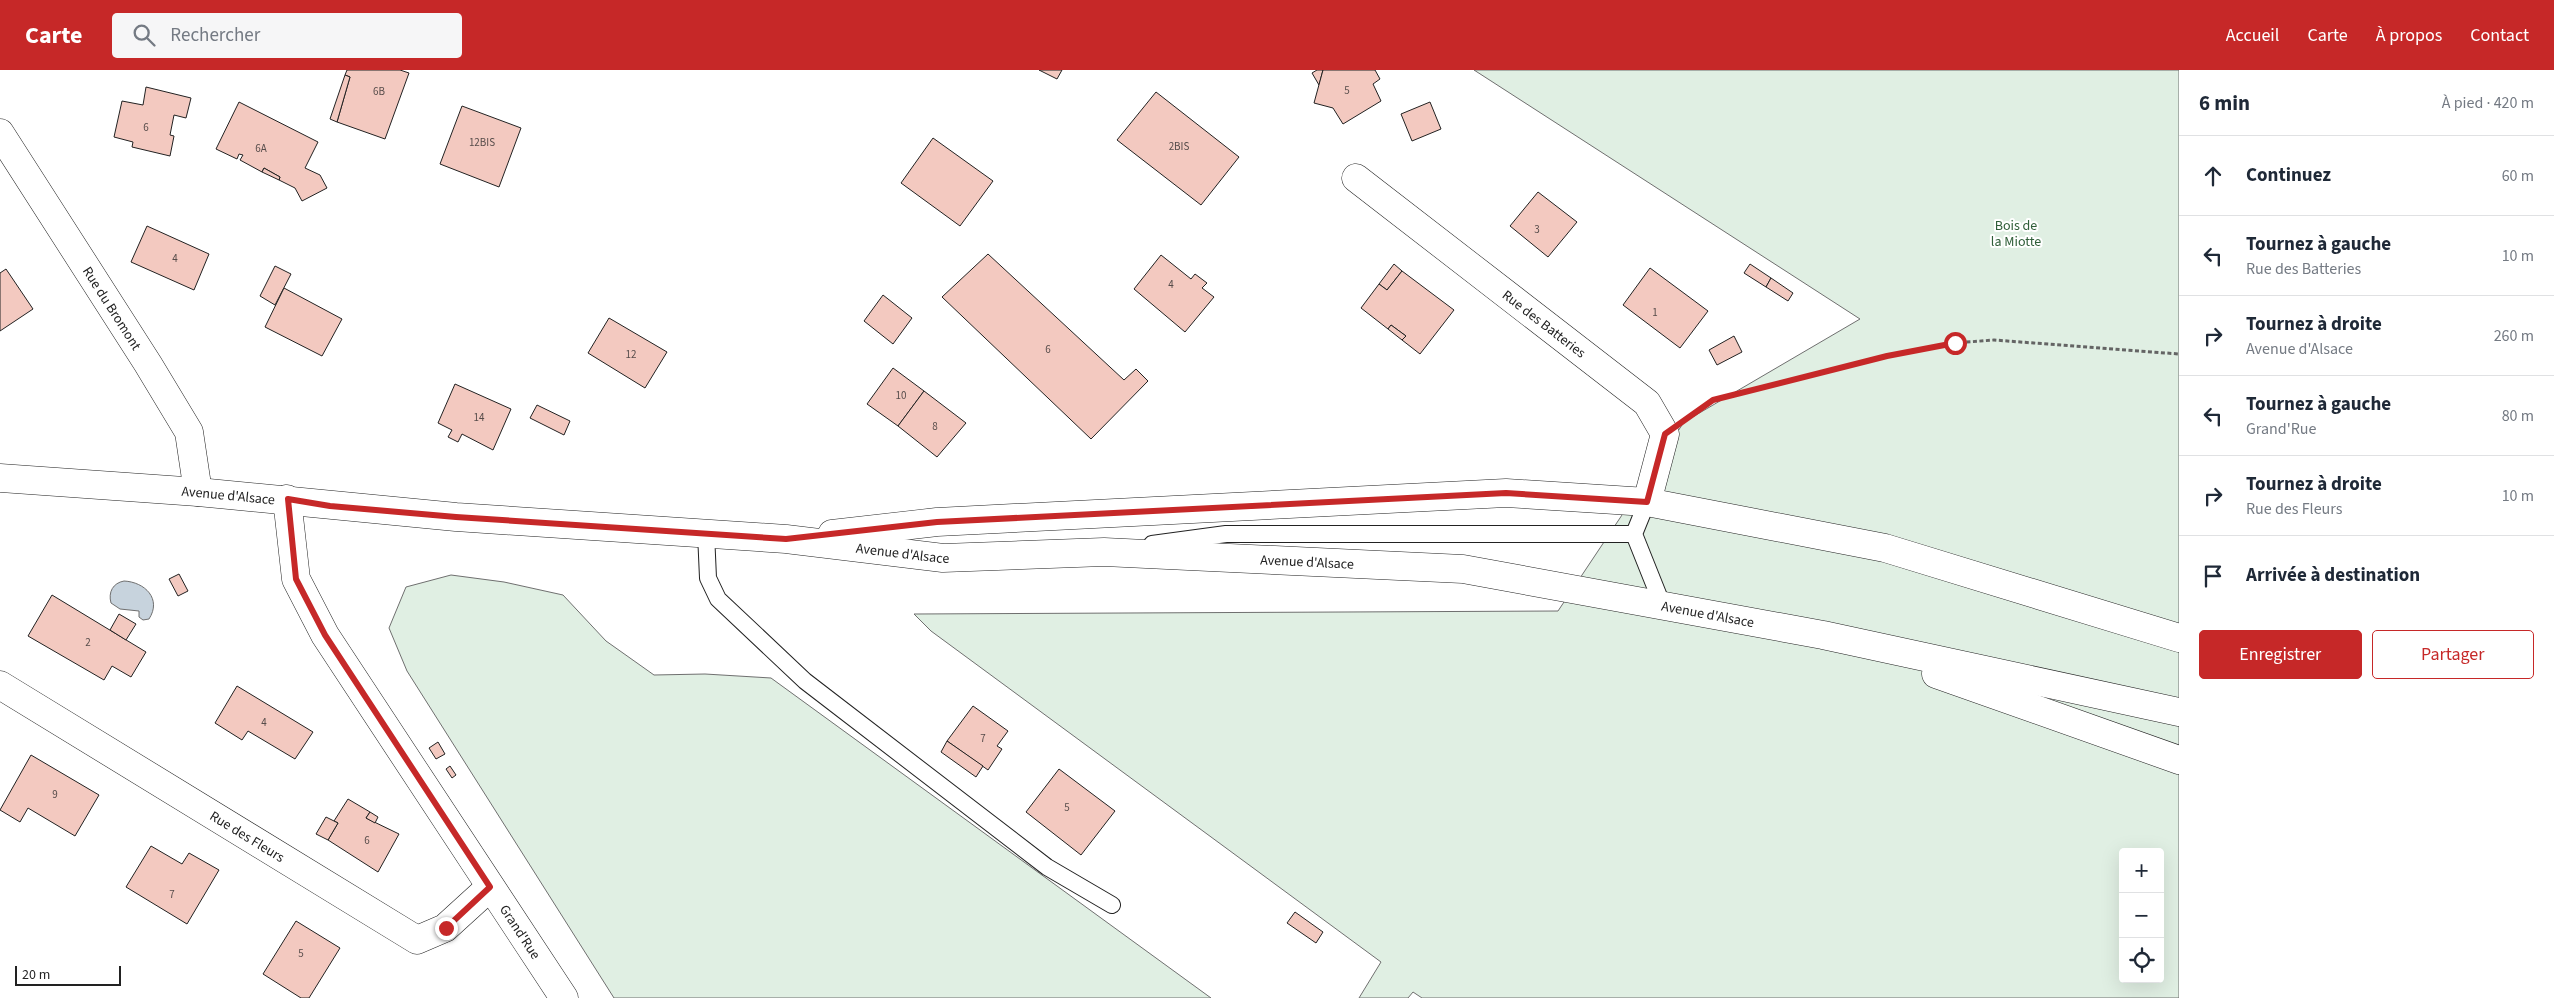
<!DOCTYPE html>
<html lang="fr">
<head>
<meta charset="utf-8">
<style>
  body { margin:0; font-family:"Source Sans 3",sans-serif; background:#f6f6f7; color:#1f2937 }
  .controls { position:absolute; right:15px; bottom:15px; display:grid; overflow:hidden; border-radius:5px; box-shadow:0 5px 20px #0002 }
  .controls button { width:45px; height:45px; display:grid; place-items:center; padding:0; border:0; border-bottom:1px solid #e0e1e3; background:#fff; color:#1f2937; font:25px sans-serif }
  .scale { position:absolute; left:15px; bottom:12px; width:106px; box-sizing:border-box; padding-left:5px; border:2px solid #222; border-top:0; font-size:14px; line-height:18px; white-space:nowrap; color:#222; -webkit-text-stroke:4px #fff; paint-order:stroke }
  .stop { position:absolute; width:15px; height:15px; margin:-11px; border:4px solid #c62828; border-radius:50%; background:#fff }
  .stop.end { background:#c62828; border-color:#fff; box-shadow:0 1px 5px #0008 }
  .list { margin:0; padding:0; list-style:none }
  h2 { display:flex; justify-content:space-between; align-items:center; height:65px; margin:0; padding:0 20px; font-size:21px }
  h2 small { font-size:16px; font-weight:400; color:#747a83 }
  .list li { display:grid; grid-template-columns:32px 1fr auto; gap:15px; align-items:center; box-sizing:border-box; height:80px; padding:0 20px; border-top:1px solid #e0e1e3 }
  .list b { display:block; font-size:19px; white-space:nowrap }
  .list p { margin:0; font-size:16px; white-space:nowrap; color:#747a83 }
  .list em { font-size:16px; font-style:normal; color:#747a83 }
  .actions { display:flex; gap:10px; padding:15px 20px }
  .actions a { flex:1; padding:11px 0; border:1px solid #c62828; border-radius:5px; text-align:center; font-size:18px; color:#c62828 }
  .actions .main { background:#c62828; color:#fff }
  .icon { flex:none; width:28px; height:28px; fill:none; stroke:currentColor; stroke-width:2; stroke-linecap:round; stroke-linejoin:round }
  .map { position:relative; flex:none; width:2179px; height:928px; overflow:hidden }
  header { display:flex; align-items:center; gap:30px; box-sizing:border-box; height:70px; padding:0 25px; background:#c62828; color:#fff }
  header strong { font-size:24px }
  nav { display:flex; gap:28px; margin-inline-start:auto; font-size:18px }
  .search { width:350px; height:45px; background:#f6f6f7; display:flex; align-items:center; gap:12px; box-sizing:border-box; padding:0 18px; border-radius:5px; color:#747a83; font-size:19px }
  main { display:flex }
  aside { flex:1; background:#fff }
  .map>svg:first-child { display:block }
  .green { fill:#e0efe3; stroke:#6f6f6f; fill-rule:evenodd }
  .water { fill:#c7d3dd; stroke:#6f6f6f }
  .building { fill:#f3c9c0; stroke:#222 }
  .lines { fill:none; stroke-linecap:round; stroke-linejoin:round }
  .lane-casing { stroke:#222; stroke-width:18 }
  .street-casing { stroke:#222; stroke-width:29 }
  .secondary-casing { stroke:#222; stroke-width:29 }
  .primary-casing { stroke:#222; stroke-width:29 }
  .path { stroke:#646464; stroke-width:3; stroke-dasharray:4 2.5; stroke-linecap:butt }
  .lane { stroke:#fff; stroke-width:16 }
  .street { stroke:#fff; stroke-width:28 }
  .secondary { stroke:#fff; stroke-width:28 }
  .primary { stroke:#fff; stroke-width:28 }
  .route { stroke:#c62828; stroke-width:6 }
  .labels { text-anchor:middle; stroke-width:4; stroke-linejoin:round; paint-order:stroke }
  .number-label { font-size:11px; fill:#564c4a }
  .park-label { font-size:14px; fill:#2f5e38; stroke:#fff }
  .street-label { font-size:14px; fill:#222; stroke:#fff }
</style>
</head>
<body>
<header>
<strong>Carte</strong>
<div class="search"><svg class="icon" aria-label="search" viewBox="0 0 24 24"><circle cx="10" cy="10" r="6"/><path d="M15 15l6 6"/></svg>Rechercher</div>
<nav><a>Accueil</a><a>Carte</a><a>À propos</a><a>Contact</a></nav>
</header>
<main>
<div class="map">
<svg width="2179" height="928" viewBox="0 0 2179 928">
  <rect width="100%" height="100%" fill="#fff"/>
  <g class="green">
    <path d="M1474,0H2179V928H1422L1413,922L1408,928H1359L1381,892L931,561L914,544L1558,541L1684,352L1860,249ZM2123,782H2160V909H2123Z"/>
    <polygon points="451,505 504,512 563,525 606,571 654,605 705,604 771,608 1211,928 614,928 407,601 389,558 406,517"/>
  </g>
  <path class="water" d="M124,511C145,512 162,529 149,549L143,550L139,547V541L120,539L111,533C108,522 113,513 124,511Z"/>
  <g class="building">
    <polygon points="347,0 400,0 409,3 385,69 337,52 350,7 345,5"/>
    <polygon points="1039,0 1062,0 1057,9"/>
    <polygon points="1317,0 1323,0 1319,15 1312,3"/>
    <polygon points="1323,0 1375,0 1380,9 1373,14 1381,31 1343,54 1333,38 1314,33"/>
    <polygon points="345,5 350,7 337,52 330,49"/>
    <polygon points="146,17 191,28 186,48 174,45 170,65 174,66 170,86 132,77 133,72 114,67 122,31 143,35"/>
    <polygon points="1156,22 1239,87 1201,135 1117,70"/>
    <polygon points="239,32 318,72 305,98 320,105 327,118 302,131 295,118 279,110 280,107 264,98 262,102 240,90 243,85 239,84 237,89 216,79"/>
    <polygon points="1430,32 1441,59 1412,71 1401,44"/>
    <polygon points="462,36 521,58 499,117 440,94"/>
    <polygon points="933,68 993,111 960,156 901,113"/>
    <polygon points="264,98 280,107 279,110 262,102"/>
    <polygon points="1538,122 1577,152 1548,187 1510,156"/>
    <polygon points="147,156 209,184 194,220 131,192"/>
    <polygon points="988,184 1124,310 1136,299 1148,311 1091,369 942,227"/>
    <polygon points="1161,185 1191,209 1195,204 1207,213 1202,218 1214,227 1185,262 1134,219"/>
    <polygon points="1394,194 1402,201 1387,220 1379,214"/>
    <polygon points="1750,194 1771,208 1766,217 1744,203"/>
    <polygon points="275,196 291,204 275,235 260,226"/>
    <polygon points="1650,198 1708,241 1680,278 1623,235"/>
    <polygon points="6,199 33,239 0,261 0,203"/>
    <polygon points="1402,201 1454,240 1420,284 1402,270 1406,266 1391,255 1388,259 1361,238 1379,214 1387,220"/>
    <polygon points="1771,208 1793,223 1788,231 1766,217"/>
    <polygon points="284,218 342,249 322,286 265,257"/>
    <polygon points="883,225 912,248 893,274 864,251"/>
    <polygon points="609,248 667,282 645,318 588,283"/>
    <polygon points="1391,255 1406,266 1402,270 1388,259"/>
    <polygon points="1734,266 1742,282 1717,295 1709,280"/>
    <polygon points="893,298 924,321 898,356 867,334"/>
    <polygon points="455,314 511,339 493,380 462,364 458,372 448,367 452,360 438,353"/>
    <polygon points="924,321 966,353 937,387 898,356"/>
    <polygon points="537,335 570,351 564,365 530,348"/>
    <polygon points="179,504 188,521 178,526 169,509"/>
    <polygon points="52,525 146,582 131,607 112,596 104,610 28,566"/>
    <polygon points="119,544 136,554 126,570 110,560"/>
    <polygon points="237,616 313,662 295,689 248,661 242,670 215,653"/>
    <polygon points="973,636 1008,661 997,676 1002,679 988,700 947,671"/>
    <polygon points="947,671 983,696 976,707 941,682"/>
    <polygon points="438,672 445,684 436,689 429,678"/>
    <polygon points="31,685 99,725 75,766 28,738 20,752 0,740"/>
    <polygon points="450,696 456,705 452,708 446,699"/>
    <polygon points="1059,699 1115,741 1081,785 1026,742"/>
    <polygon points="348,729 370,742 366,748 399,764 378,802 328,770 338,753 334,751"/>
    <polygon points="370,742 378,747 375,753 366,748"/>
    <polygon points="326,747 338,753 328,770 316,764"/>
    <polygon points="151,776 182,794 189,783 219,800 187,854 126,817"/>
    <polygon points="1295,842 1323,862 1316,873 1287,853"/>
    <polygon points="296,851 340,878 309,928 301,928 263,904"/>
  </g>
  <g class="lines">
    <g class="lane-casing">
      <g id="lane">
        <polyline points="1647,432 1634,464 1662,534"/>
        <polyline points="706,463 708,508 718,529 805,611 1047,797 1112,835"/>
        <polyline points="1152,474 1226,464 1634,464"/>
      </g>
    </g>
    <g class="street-casing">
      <g id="street">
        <path id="s1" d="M0,63L148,294L189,362L198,422"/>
        <path id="s2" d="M1356,108L1647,333L1665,364L1647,432"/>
        <path id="s3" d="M0,615L417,870L445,858L490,817"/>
      </g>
    </g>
    <g class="secondary-casing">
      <g id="secondary">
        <path id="s4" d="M287,429L296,509L325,565L564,928"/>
      </g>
    </g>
    <g class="primary-casing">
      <g id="primary">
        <path id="s5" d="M0,408L198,422L456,447L786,469L943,488L1104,482L1463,499L1823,565L2179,642"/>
        <polyline points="832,464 937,452 1506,423 1647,432 1885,478 2179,568"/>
        <polyline points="1936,604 2179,690"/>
      </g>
    </g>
    <polyline class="path" points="1692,345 1713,330 1887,286 1955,273 1994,270 2179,284"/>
    <use href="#lane" class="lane"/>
    <use href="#street" class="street"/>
    <use href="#secondary" class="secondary"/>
    <use href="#primary" class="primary"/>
  </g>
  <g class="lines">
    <polyline class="route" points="446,858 490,817 325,565 296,509 288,429 330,436 456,447 786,469 937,452 1506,423 1647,432 1665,364 1713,330 1887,286 1955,273"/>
  </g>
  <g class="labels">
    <g class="number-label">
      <text x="1347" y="24">5</text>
      <text x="379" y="25">6B</text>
      <text x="146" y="61">6</text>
      <text x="482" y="76">12BIS</text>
      <text x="1179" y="80">2BIS</text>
      <text x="261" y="82">6A</text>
      <text x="1537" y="163">3</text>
      <text x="175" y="192">4</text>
      <text x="1171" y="218">4</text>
      <text x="1655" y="246">1</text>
      <text x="1048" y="283">6</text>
      <text x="631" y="288">12</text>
      <text x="901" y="329">10</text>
      <text x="479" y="351">14</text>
      <text x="935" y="360">8</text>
      <text x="88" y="576">2</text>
      <text x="264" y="656">4</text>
      <text x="983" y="672">7</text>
      <text x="55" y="728">9</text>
      <text x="1067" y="741">5</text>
      <text x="367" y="774">6</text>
      <text x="172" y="828">7</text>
      <text x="301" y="887">5</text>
    </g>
    <g class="park-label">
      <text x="2016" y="160">Bois de<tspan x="2016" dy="16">la Miotte</tspan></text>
    </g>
    <g class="street-label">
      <text dy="5" stroke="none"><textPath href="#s1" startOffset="208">Rue du Bromont</textPath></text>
      <text dy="5" stroke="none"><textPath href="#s2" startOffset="238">Rue des Batteries</textPath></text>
      <text dy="5" stroke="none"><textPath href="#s5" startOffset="229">Avenue d'Alsace</textPath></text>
      <text dy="5" stroke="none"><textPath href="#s5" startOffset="906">Avenue d'Alsace</textPath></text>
      <text dy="5" stroke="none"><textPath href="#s5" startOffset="1311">Avenue d'Alsace</textPath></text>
      <text dy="5" stroke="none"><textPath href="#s5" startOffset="1716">Avenue d'Alsace</textPath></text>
      <text dy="5" stroke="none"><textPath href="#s3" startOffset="290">Rue des Fleurs</textPath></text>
      <text dy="5" stroke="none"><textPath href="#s4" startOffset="499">Grand'Rue</textPath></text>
    </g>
  </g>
</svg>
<div class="controls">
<button>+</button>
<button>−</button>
<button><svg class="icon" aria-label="locate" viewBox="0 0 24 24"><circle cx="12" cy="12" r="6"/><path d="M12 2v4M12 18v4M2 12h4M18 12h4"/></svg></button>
</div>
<div class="scale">20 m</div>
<div class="stop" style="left:1955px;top:273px"></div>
<div class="stop end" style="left:446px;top:858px"></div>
</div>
<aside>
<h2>6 min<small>À pied · 420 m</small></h2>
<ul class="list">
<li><svg class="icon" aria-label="ahead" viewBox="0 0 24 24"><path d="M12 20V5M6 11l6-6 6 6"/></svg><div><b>Continuez</b></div><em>60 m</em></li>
<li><svg class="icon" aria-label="left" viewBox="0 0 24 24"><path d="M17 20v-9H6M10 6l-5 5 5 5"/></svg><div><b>Tournez à gauche</b><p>Rue des Batteries</p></div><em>10 m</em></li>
<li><svg class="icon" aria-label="right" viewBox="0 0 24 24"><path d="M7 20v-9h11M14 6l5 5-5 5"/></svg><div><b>Tournez à droite</b><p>Avenue d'Alsace</p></div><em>260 m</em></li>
<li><svg class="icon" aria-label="left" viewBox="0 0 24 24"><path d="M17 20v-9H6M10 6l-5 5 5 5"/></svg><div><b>Tournez à gauche</b><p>Grand'Rue</p></div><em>80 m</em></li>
<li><svg class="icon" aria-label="right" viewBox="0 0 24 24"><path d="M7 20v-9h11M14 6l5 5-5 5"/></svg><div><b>Tournez à droite</b><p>Rue des Fleurs</p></div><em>10 m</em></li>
<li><svg class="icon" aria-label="arrive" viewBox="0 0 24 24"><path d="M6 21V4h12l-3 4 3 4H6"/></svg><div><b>Arrivée à destination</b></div></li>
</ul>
<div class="actions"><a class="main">Enregistrer</a><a>Partager</a></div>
</aside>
</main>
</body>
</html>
